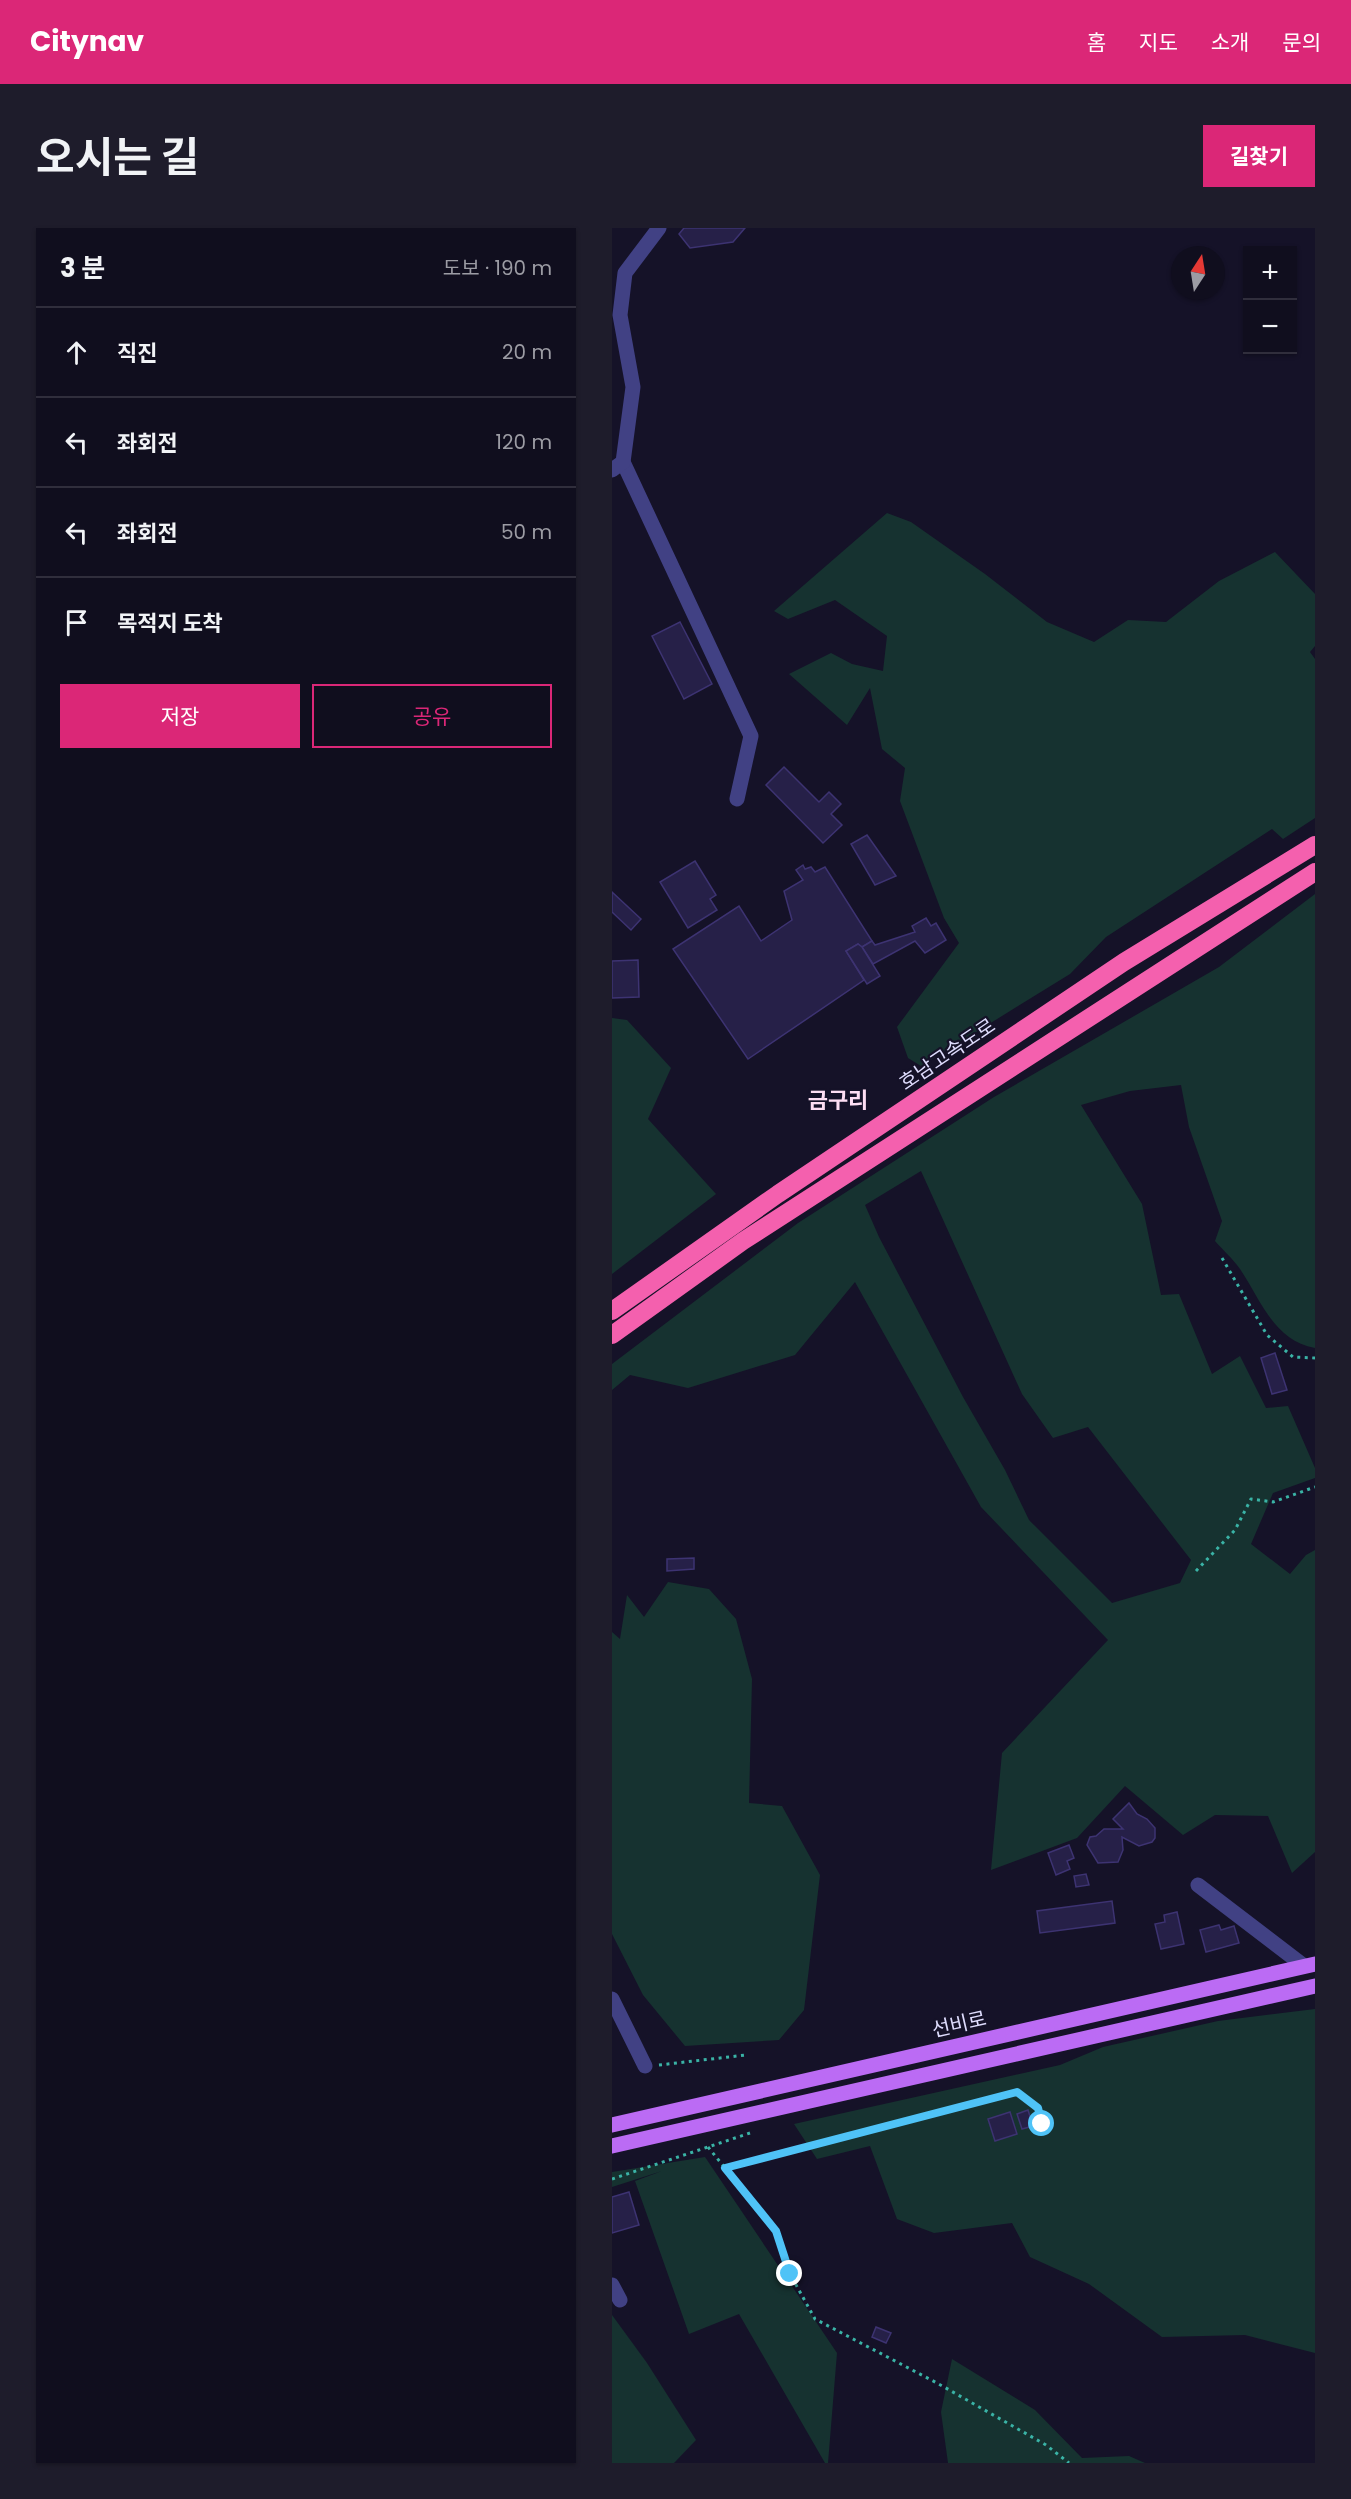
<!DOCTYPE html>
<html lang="ko">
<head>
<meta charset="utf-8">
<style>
  body { margin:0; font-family:Poppins,"Noto Sans KR",sans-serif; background:#1e1c2b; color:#f1f3f6 }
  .controls { position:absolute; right:18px; top:18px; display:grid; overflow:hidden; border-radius:0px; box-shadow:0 2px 4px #0004 }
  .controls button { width:54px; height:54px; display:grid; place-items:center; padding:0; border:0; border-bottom:2px solid #302e3c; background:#100e1e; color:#f1f3f6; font:30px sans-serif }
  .compass { position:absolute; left:559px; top:18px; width:54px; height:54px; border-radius:50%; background:#100e1e; box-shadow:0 2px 4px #0004; rotate:12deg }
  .stop { position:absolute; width:18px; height:18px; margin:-14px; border:4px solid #4fc3f7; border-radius:50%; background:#fff }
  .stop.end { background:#4fc3f7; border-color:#fff; box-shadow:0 2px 6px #0008 }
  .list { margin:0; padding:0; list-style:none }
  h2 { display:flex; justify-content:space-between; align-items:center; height:78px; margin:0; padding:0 24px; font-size:26px }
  h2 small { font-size:20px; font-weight:400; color:#9c9ca4 }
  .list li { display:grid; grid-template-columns:39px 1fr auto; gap:18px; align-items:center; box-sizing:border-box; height:90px; padding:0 24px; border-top:2px solid #302e3c }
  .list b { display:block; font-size:22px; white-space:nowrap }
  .list em { font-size:20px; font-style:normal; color:#9c9ca4 }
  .actions { display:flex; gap:12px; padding:18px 24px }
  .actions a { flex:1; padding:14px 0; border:2px solid #db2777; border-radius:0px; text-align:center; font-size:21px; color:#db2777 }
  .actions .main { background:#db2777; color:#fff }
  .icon { flex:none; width:33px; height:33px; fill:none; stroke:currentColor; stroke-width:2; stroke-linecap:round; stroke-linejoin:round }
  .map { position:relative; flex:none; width:703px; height:2235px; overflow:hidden; border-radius:0px }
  header { display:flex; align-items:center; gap:36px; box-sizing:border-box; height:84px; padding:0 30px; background:#db2777; color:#fff }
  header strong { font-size:28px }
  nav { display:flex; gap:33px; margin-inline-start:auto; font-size:21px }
  .intro { display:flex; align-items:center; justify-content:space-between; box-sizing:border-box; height:144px; padding:0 36px }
  h1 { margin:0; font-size:42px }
  .button { padding:15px 27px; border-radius:0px; background:#db2777; color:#fff; font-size:21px; font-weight:700 }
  main { display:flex; gap:36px; padding:0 36px }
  aside { flex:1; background:#100e1e; border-radius:0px; box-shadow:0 2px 4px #0004 }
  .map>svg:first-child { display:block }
  .green { fill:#163230; fill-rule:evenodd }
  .building { fill:#262048; stroke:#3d3372; stroke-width:1.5 }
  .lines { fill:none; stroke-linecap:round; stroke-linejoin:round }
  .path { stroke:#3ab3a6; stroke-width:3; stroke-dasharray:3 4.5; stroke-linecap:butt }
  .minor { stroke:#414184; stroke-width:15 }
  .major { stroke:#bb6bf4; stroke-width:15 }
  .highway { stroke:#f460ae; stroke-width:18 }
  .route { stroke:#4fc3f7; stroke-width:8 }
  .labels { text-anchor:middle; stroke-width:4.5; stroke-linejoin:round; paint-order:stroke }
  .street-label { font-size:20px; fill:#dedcfd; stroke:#151228 }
  .quarter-label { font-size:22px; font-weight:bold; fill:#fddef3; stroke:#151228 }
</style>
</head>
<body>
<header>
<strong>Citynav</strong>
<nav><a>홈</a><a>지도</a><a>소개</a><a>문의</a></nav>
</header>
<div class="intro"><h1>오시는 길</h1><a class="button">길찾기</a></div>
<main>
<aside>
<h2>3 분<small>도보 · 190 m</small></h2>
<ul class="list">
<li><svg class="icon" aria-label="ahead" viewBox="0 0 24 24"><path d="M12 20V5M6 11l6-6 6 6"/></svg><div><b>직진</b></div><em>20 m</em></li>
<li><svg class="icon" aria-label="left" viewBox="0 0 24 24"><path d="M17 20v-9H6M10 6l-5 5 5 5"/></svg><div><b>좌회전</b></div><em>120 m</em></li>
<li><svg class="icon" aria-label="left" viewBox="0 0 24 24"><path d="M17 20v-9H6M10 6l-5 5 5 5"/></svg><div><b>좌회전</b></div><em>50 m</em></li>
<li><svg class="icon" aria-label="arrive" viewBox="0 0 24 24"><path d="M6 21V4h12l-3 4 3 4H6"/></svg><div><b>목적지 도착</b></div></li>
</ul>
<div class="actions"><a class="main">저장</a><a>공유</a></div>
</aside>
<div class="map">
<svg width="703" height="2235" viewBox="0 0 703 2235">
  <rect width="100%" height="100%" fill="#151228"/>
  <g class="green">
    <polygon points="275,285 299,294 373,346 435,394 482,414 516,392 554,394 607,353 663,324 703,366 703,418 698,424 703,431 703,590 671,611 660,601 494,709 458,746 309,838 296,830 285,799 347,715 332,690 288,573 293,540 270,521 258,460 235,497 177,446 219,425 240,436 271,443 275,408 223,372 176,391 162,383"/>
    <path d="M703,666V1120C662,1113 649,1072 628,1041C621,1031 611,1022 603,1013L610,993L577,899L569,857L518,863L469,877L530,976L549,1067L567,1066L600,1146L628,1128L654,1180L676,1178L703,1240V1250L661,1265L639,1316L678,1346L694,1327L703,1322V1624L680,1645L656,1588L603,1587L571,1607L513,1558L465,1610L379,1642L390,1525L496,1412L369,1279L243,1054L183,1127L76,1160L18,1147L0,1162V1136L186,995L382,869L607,739ZM309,943L410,1166L441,1210L476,1199L579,1332L568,1355L500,1375L417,1292L393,1242L351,1169L267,1009L253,977Z"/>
    <polygon points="0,790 15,792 59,840 36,891 104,966 0,1046"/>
    <polygon points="56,1354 97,1361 124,1391 140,1451 137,1575 170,1578 208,1647 192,1782 167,1812 73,1818 31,1767 0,1706 0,1404 8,1411 15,1367 32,1389"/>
    <polygon points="703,1781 703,2125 633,2107 550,2109 477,2056 418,2029 400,1995 322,2005 285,1991 258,1918 205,1931 182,1896 448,1837 491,1819 606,1793"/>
    <polygon points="93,1929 225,2125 216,2235 213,2235 127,2086 77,2106 23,1953 50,1943 0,1959 0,1944"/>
    <polygon points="0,2087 35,2135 84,2212 62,2235 0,2235"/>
    <polygon points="340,2131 423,2182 470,2230 517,2228 533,2235 336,2235 329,2184"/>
  </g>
  <g class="building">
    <polygon points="72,0 133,0 121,14 78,20 67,6"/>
    <polygon points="68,394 100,456 72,471 40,408"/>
    <polygon points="172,539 207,574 217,564 229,576 219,586 230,597 211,615 154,557"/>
    <polygon points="255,607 284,648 263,657 239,616"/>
    <polygon points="83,633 104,667 98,671 105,682 76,700 48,654"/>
    <polygon points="191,637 193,641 199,639 203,644 213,639 260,713 250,719 246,716 234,723 252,752 136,831 61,721 127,678 149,713 180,692 172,663 191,652 184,642"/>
    <polygon points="0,664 29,691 19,702 0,684"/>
    <polygon points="314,690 319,698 324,695 334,712 313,725 303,713 261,736 250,719 260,713 263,717 303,704 300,698"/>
    <polygon points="246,716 250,719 268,748 255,756 234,723"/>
    <polygon points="26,732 27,769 0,770 0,733"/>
    <polygon points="663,1125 675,1162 660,1166 649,1130"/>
    <polygon points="82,1330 82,1341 55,1343 55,1331"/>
    <polygon points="517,1575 525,1586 535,1591 543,1600 543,1610 540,1614 527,1618 510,1609 511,1622 506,1634 486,1635 475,1617 478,1609 484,1608 492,1601 511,1601 501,1591"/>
    <polygon points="457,1617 462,1630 455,1633 458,1641 444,1647 436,1625"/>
    <polygon points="474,1646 477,1657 464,1659 462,1648"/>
    <polygon points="500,1673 503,1695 428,1705 425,1683"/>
    <polygon points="565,1684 572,1716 549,1721 543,1696 553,1694 552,1687"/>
    <polygon points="607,1697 609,1702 622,1698 627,1715 594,1724 588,1702"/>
    <polygon points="416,1882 421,1898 410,1901 405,1886"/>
    <polygon points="398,1884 405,1906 383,1913 376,1891"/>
    <polygon points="17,1964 27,1997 0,2005 0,1969"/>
    <polygon points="264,2099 279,2105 274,2115 260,2109"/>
  </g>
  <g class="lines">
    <g class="path">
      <polyline points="610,1030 655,1107 681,1129 703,1130"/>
      <polyline points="584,1343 623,1302 639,1271 661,1274 703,1259"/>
      <polyline points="47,1837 134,1827"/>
      <polyline points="96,1919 164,2003 178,2046 203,2091 325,2155 434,2217 457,2235"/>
      <polyline points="113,1940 405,1864 426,1880 430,1896"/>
      <polyline points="0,1951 138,1905"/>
    </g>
    <g class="minor">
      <polyline points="11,234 139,508 125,571"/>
      <polyline points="0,242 11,234 21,159 8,87 13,45 47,0"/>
      <polyline points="586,1657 692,1738"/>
      <polyline points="0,1771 33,1838"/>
      <polyline points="0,2057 8,2072"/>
    </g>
    <g class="major">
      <polyline points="0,1897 703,1736"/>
      <polyline points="0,1918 703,1758"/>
    </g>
    <g class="highway">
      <polyline points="0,1083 166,966 512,734 703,617"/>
      <polyline points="0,1107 131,1013 703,644"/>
    </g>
  </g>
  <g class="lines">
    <polyline class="route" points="178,2046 164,2003 113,1940 405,1864 426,1880 430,1896"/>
  </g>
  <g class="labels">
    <g class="street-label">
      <text transform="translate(335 826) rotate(-34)" y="7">호남고속도로</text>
      <text transform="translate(347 1796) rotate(-13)" y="7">선비로</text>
    </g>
    <g class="quarter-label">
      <text x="226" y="880">금구리</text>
    </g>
  </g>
</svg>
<div class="controls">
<button>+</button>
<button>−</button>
</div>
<svg class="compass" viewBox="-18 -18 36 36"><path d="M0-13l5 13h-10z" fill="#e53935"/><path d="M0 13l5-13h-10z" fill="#9c9ca4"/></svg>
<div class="stop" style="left:430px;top:1896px"></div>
<div class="stop end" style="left:178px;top:2046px"></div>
</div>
</main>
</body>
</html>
